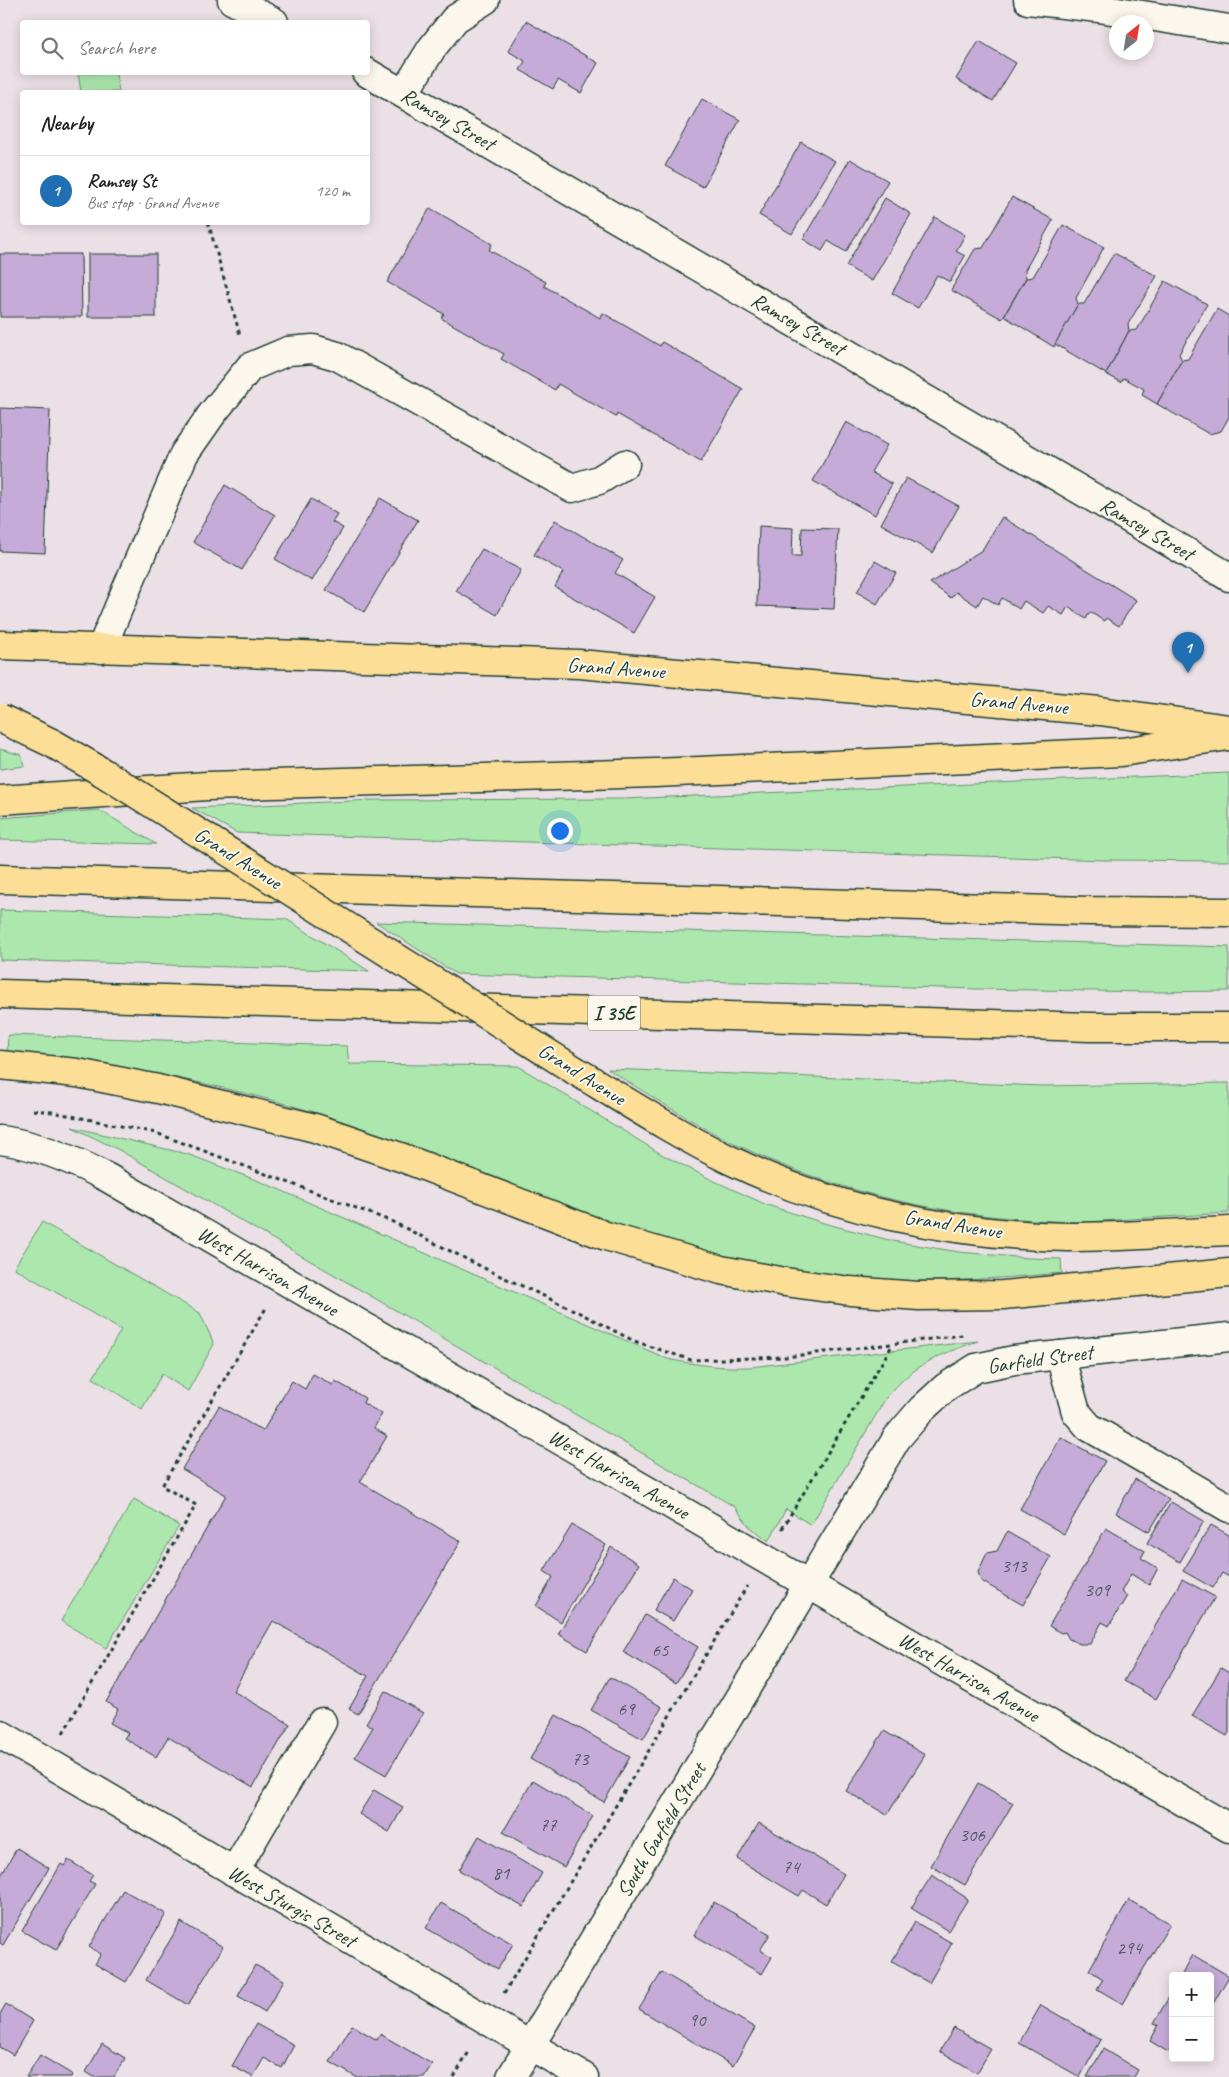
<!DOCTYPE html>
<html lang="en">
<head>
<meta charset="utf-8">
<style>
  body { margin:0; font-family:Caveat,sans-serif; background:#f6f6f6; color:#202124 }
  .controls { position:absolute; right:15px; bottom:15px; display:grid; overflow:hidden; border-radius:5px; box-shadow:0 2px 12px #0003 }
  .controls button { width:45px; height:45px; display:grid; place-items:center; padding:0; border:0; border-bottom:1px solid #e0e0e0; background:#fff; color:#202124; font:25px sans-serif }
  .compass { position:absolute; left:1109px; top:15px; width:45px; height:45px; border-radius:50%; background:#fff; box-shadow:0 2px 12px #0003; rotate:30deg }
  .you { position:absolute; left:559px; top:830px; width:18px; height:18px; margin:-12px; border:4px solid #fff; border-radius:50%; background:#1a73e8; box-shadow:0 0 0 8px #1a73e833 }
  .badge { display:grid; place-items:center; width:32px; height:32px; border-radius:50%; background:#1f6fb2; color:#fff; font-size:16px; font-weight:700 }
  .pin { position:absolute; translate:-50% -41px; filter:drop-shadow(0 1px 2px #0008) }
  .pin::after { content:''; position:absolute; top:26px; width:18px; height:15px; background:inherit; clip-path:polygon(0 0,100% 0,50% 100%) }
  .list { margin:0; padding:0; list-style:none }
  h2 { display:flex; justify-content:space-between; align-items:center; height:65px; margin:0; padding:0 20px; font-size:21px }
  h2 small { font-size:16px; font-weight:400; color:#757577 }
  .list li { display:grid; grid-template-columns:32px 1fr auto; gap:15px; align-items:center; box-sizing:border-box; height:70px; padding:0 20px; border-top:1px solid #e0e0e0 }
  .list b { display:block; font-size:19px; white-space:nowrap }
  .list p { margin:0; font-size:16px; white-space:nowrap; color:#757577 }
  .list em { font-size:16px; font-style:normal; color:#757577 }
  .icon { flex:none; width:28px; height:28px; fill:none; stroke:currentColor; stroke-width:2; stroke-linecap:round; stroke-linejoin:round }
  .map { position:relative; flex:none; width:1229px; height:2077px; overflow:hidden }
  .search { position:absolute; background:#fff; box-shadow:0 2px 12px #0003; left:20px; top:20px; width:350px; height:55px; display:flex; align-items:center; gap:12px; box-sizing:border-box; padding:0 18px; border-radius:5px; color:#757577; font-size:19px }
  .panel { position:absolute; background:#fff; box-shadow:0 2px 12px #0003; left:20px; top:90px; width:350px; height:135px; border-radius:5px }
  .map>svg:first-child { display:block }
  .green { fill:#ace8ae; stroke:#669271 }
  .building { fill:#c6abd8; stroke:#1f3d34 }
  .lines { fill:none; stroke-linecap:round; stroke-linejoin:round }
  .minor-casing { stroke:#1f3d34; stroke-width:31 }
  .major-casing { stroke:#1f3d34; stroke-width:31 }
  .highway-casing { stroke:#1f3d34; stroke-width:31 }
  .path { stroke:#1f3d34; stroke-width:3; stroke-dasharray:4 4; stroke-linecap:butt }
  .minor { stroke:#fbf7ec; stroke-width:28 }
  .major { stroke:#fcde96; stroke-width:28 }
  .highway { stroke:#fcde96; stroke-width:28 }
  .major-bridge-casing { stroke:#1f3d34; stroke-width:31; stroke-linecap:butt }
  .major-bridge { stroke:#fcde96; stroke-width:28 }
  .labels { text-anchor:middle; stroke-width:4; stroke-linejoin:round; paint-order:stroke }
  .number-label { font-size:19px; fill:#49585d }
  .shield { fill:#fbf7ec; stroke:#61756b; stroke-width:1 }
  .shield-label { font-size:20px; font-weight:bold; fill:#1f3d34 }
  .street-label { font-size:21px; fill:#1f3d34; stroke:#fbf7ec }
</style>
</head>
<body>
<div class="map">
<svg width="1229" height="2077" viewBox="0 0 1229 2077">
  <rect width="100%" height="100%" fill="#ebe0e6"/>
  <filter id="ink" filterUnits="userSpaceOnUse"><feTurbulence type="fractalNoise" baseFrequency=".02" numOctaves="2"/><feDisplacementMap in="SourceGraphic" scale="10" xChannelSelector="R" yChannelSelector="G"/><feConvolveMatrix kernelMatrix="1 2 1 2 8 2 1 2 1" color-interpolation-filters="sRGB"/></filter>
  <g filter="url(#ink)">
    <g class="green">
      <polygon points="78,73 116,73 119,92 81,92"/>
      <polygon points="0,749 21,755 25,766 0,769"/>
      <polygon points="1229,773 1229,861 1107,860 237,833 192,808 374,800 623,799"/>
      <polygon points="99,810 156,844 0,840 0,818"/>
      <polygon points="0,910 286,919 369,971 0,960"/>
      <polygon points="376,922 1229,947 1229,991 1151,992 978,989 456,974"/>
      <path d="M8,1035L347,1046L349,1064L518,1066L661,1154L710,1179L767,1205L827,1224L893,1241L959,1252L1028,1258L1061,1259L1062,1273C1014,1277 967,1281 920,1281C816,1280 713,1257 614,1225C589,1217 563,1206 538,1196C462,1166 386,1134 307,1110C210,1081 109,1064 7,1051Z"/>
      <path d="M608,1069L1043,1086L1229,1083V1213C1196,1215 1164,1217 1131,1219C1114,1220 1096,1222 1078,1222C954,1219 828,1194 718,1135C680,1115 644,1092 608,1069Z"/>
      <path d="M72,1127L187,1154L264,1183L668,1359C696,1365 721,1368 750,1367L978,1341C939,1355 914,1364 886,1398L811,1525L786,1509L769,1541L749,1526L735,1507L119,1150Z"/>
      <polygon points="42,1222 200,1313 214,1344 188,1391 162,1374 142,1409 93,1378 121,1330 14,1268"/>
      <polygon points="134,1499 179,1526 106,1648 61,1621"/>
    </g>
    <g class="building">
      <polygon points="526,21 598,63 581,93 558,80 553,89 520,70 525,61 508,51"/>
      <polygon points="979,41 1016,63 993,101 956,79"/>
      <polygon points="702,99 740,120 703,187 665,166"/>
      <polygon points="801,142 835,161 792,234 759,215"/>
      <polygon points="850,159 888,181 846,252 828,241 822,251 803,239"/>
      <polygon points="1012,197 1053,220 1025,270 1026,278 1002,319 951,290 975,249 983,248"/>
      <polygon points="885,198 911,214 872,281 846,266"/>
      <polygon points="430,208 492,244 489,250 546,282 544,286 600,318 603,313 660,346 662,342 743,389 701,462 617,414 616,417 558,384 555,390 501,359 504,354 441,318 444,314 387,282"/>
      <polygon points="935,217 965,235 956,251 965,256 950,282 937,275 918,308 892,293"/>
      <polygon points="1063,225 1104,247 1076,298 1078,304 1054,347 1004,316 1026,278 1033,277"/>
      <polygon points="1114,253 1157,276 1128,324 1129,331 1106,374 1055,344 1078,304 1084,304"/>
      <polygon points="0,254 81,254 82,317 0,317"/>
      <rect x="88" y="254" width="68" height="63"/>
      <polygon points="1165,281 1207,304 1179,354 1182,360 1157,404 1142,395 1144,389 1124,378 1121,382 1106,374 1129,331 1137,330"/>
      <polygon points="1217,309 1229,316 1229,417 1221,431 1209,434 1157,404 1182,360 1188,359"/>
      <polygon points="0,408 50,410 45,553 0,551"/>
      <polygon points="846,422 887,445 871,472 892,484 875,515 813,481"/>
      <polygon points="906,478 959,506 933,553 881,524"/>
      <polygon points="225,485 275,515 242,570 193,542"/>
      <polygon points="380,498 418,520 364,612 326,590"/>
      <polygon points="311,499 337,514 332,522 343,528 312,581 275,559"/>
      <polygon points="1002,517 1136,600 1119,626 1106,618 1104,621 1090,612 1086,619 1068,607 1063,615 1048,606 1043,613 1024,601 1019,609 1002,598 998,605 983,596 977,606 956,592 951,598 930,583 982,550"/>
      <polygon points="555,520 623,560 615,573 655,597 634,633 555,587 563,572 534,555"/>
      <polygon points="759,526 793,528 792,556 801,556 802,528 838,529 834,609 757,606"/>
      <polygon points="482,549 521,570 497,615 456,591"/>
      <polygon points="875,561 896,573 877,604 857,592"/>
      <polygon points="313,1374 333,1385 335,1381 365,1398 363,1403 382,1414 374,1428 387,1436 360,1482 461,1541 358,1714 349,1709 368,1676 273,1621 233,1691 290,1724 253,1787 168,1737 156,1757 124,1738 128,1733 110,1723 118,1709 106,1702 226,1495 182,1469 219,1406 263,1431 292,1381 305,1389"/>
      <polygon points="1061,1437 1105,1461 1064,1534 1020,1509"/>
      <polygon points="1135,1479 1169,1499 1149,1532 1116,1513"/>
      <polygon points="1171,1502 1204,1521 1180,1562 1147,1543"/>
      <polygon points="572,1525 606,1545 561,1622 536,1606 553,1577 544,1571"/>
      <polygon points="1211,1525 1229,1535 1229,1577 1222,1573 1213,1588 1183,1571"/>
      <polygon points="1106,1528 1145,1551 1141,1558 1158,1568 1149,1585 1131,1574 1121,1592 1127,1596 1109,1626 1102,1622 1090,1644 1080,1644 1069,1639 1065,1632 1061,1633 1049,1626"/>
      <polygon points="1007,1532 1051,1557 1023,1605 981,1581 978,1572 987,1553 997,1551"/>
      <polygon points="611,1547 639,1564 587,1651 558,1634"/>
      <polygon points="673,1577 692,1589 673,1621 654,1610"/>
      <polygon points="1182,1579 1215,1597 1156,1699 1124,1681"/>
      <polygon points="645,1615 698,1647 676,1683 623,1652"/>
      <polygon points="1221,1668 1229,1673 1229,1732 1227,1736 1192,1716"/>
      <polygon points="610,1677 662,1707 643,1739 591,1710"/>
      <polygon points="385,1691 423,1713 386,1775 355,1757 373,1727 366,1723"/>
      <polygon points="556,1715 630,1757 604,1802 530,1759"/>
      <polygon points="884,1731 925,1755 887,1815 846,1791"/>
      <polygon points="533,1780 593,1816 564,1867 503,1832"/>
      <polygon points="978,1783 1013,1803 965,1885 931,1866"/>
      <polygon points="374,1790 403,1807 389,1832 359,1814"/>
      <polygon points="759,1823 844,1874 826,1904 803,1890 799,1896 737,1859"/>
      <polygon points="479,1836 542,1873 523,1907 459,1870"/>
      <polygon points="17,1848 49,1868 3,1945 0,1943 0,1877"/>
      <polygon points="68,1860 93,1875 89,1881 95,1884 56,1950 22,1931 61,1864 64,1866"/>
      <polygon points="932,1875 968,1899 948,1931 911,1908"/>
      <polygon points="123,1890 166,1914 126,1982 95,1964 101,1954 89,1947"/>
      <polygon points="1129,1900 1170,1924 1123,2004 1097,1989 1103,1979 1089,1970"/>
      <polygon points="714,1902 770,1934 760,1950 772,1957 762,1974 694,1935"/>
      <polygon points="441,1903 513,1944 498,1969 426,1928"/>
      <polygon points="181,1922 223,1947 188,2005 146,1980"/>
      <polygon points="915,1922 952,1943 929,1983 892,1961"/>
      <polygon points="1193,1955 1229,1976 1210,2009 1210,1976 1181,1976"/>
      <polygon points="255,1965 284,1980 265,2012 238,1996"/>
      <polygon points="662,1972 755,2028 733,2066 639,2009"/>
      <polygon points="1173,1990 1173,2044 1168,2052 1150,2041 1159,2025 1154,2023"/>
      <polygon points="6,2004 33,2021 13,2055 0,2047 0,2014"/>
      <polygon points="1041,2005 1101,2040 1080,2077 1019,2043"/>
      <polygon points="256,2024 294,2045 282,2068 264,2058 253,2077 232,2066"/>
      <polygon points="352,2025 377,2040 380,2034 432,2064 424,2077 356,2077 330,2062"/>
      <polygon points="954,2028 991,2049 977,2073 940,2051"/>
      <polygon points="102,2044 125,2058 114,2077 94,2077 86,2072"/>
      <polygon points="1103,2049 1138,2070 1134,2077 1087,2077"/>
      <polygon points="40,2055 73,2075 71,2077 26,2077"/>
    </g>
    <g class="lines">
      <g class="minor-casing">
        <g id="minor">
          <polyline points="232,0 274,22"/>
          <polyline points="1028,0 1099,8 1229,29"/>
          <polyline points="366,72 1229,577"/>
          <polyline points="404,93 432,48 455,19 485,0"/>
          <polyline points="101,649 184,454 212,414 250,367 288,351 313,349 337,356 572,488 599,480 625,464"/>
          <path d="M0,1140C39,1145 74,1160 108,1178L1229,1828"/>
          <polyline points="1060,1355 1076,1412 1089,1427 1229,1508"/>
          <polyline points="0,1734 584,2077"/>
          <polyline points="234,1872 322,1722"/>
          <polyline points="511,2077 897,1438 922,1409 946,1387 976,1368 1014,1360 1229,1337"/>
        </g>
      </g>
      <g class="major-casing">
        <g id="major">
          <polyline points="0,645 579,664 1100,711 1229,729"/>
          <path d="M576,1071C627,1102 677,1134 730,1160C833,1210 953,1235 1067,1237C1121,1237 1175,1233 1229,1231"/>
        </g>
      </g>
      <g class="highway-casing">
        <g id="highway">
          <polyline points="0,800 207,786 655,773 1121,752 1229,736"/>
          <polyline points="0,879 1089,911 1229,912"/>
          <polyline points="0,994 1090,1027 1229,1027"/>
          <polyline points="0,1065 77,1073 158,1089 315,1128 403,1158 606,1236 721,1270 785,1282 850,1291 919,1296 1003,1295 1229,1273"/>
        </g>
      </g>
      <g class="path">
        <polyline points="208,222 240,335"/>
        <polyline points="33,1110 52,1112 156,1133 322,1195 393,1222 492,1272 576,1311 634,1341 691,1360 786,1357 963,1335"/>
        <polyline points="782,1529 893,1344"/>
        <polyline points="63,1733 196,1505 162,1486 266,1308"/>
        <polyline points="504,1993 747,1586"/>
        <polyline points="454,2077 470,2050"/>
      </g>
      <use href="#minor" class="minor"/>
      <use href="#major" class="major"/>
      <use href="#highway" class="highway"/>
      <g class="major-bridge-casing">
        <polyline id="major-bridge" points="0,718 52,743 102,772 576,1071"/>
      </g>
      <use href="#major-bridge" class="major-bridge"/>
    </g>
  </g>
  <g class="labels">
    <g class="number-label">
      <text x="1014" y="1572">313</text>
      <text x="1097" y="1596">309</text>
      <text x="660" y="1656">65</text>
      <text x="626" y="1715">69</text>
      <text x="580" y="1765">73</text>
      <text x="548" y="1831">77</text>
      <text x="972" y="1841">306</text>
      <text x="791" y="1873">74</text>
      <text x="501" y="1879">81</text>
      <text x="1129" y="1954">294</text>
      <text x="697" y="2026">90</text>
    </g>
    <rect class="shield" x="588" y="995.5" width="52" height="35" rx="4"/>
    <g class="shield-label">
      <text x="614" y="1020">I 35E</text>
    </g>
    <g class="street-label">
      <text transform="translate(448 119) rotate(30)" y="7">Ramsey Street</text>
      <text transform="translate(798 324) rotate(30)" y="7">Ramsey Street</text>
      <text transform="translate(1147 529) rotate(30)" y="7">Ramsey Street</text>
      <text transform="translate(616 668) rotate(4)" y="7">Grand Avenue</text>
      <text transform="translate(1019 703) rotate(5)" y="7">Grand Avenue</text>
      <text transform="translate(238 858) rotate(32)" y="7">Grand Avenue</text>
      <text transform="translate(582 1074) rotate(32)" y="7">Grand Avenue</text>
      <text transform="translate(953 1224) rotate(9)" y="7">Grand Avenue</text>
      <text transform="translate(268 1271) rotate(30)" y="7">West Harrison Avenue</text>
      <text transform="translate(1040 1359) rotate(-8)" y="7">Garfield Street</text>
      <text transform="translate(619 1474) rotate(30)" y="7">West Harrison Avenue</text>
      <text transform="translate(969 1677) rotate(30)" y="7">West Harrison Avenue</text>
      <text transform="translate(661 1830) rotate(-59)" y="7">South Garfield Street</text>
      <text transform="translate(292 1906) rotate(30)" y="7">West Sturgis Street</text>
    </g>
  </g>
</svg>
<div class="controls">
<button>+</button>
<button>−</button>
</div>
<svg class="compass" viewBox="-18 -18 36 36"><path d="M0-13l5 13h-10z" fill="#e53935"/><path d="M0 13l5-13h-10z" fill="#757577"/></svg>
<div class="you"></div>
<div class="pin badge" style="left:1188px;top:673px">1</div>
<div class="search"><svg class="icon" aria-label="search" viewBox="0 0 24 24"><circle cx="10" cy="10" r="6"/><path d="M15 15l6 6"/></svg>Search here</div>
<section class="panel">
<h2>Nearby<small></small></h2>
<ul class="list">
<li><span class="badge">1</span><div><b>Ramsey St</b><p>Bus stop · Grand Avenue</p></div><em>120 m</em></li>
</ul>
</section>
</div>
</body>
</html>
